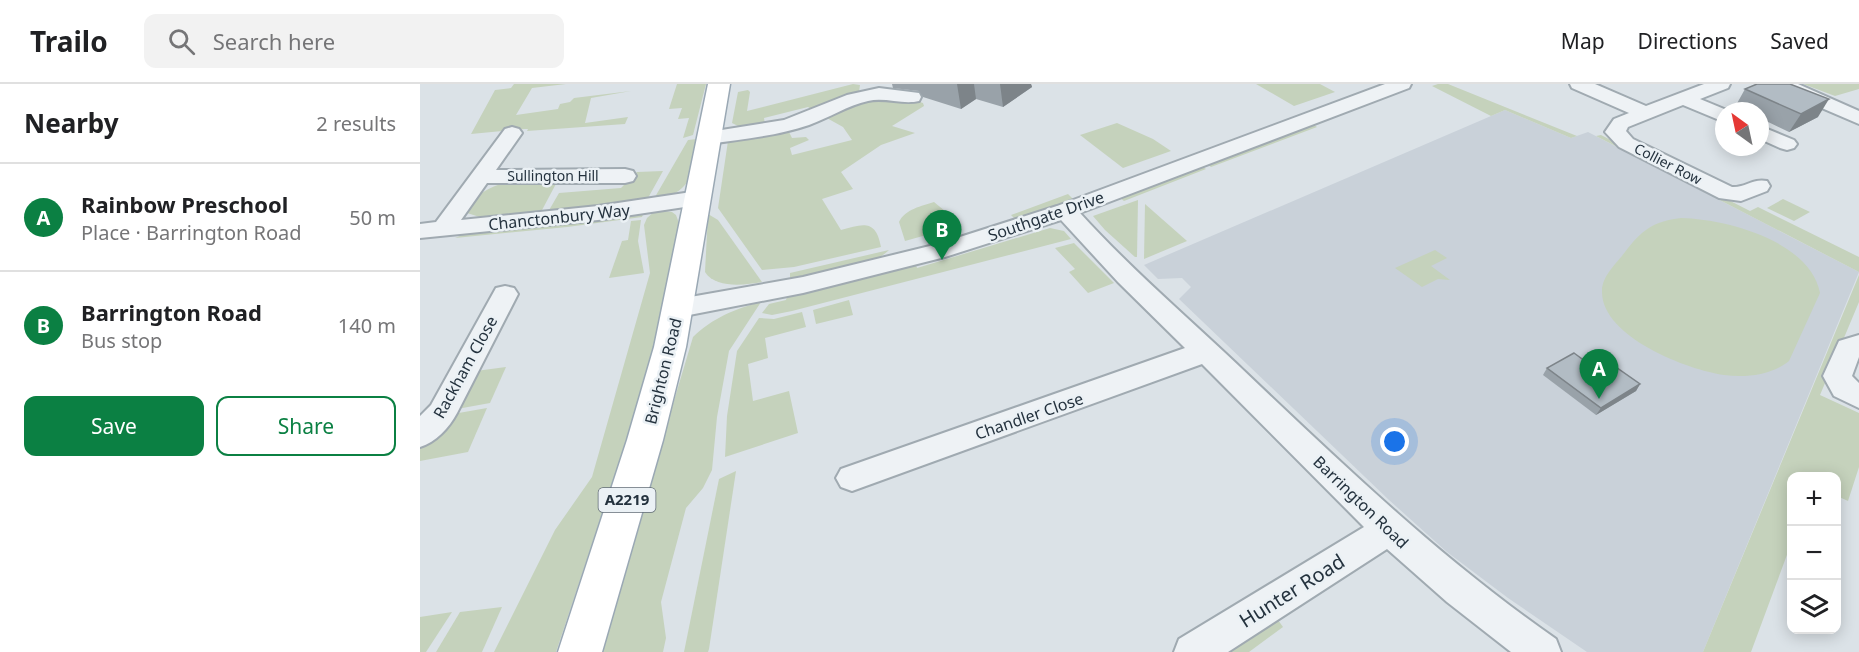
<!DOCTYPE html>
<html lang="en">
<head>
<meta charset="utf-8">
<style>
  body { margin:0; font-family:"Noto Sans",sans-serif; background:#f2f2f2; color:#202124 }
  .controls { position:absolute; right:18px; bottom:18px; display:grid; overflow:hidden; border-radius:12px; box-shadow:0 3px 15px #0003 }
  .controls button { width:54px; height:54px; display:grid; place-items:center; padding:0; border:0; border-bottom:2px solid #e0e0e0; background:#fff; color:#202124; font:30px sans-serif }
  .compass { position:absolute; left:1295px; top:18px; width:54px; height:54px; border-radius:50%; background:#fff; box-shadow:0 3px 15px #0003; rotate:327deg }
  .you { position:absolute; left:975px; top:358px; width:21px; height:21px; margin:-15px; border:4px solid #fff; border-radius:50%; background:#1a73e8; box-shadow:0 0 0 9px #1a73e833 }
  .badge { display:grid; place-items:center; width:39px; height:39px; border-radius:50%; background:#0b8043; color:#fff; font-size:20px; font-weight:700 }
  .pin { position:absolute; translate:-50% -50px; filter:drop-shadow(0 2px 3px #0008) }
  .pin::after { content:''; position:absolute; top:32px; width:21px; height:18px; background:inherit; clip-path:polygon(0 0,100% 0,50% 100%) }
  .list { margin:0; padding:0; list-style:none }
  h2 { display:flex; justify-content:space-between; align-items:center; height:78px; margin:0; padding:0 24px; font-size:26px }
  h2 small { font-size:20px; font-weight:400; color:#757577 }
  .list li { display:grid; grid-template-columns:39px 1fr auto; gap:18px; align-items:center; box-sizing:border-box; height:108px; padding:0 24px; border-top:2px solid #e0e0e0 }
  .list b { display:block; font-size:22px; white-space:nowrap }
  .list p { margin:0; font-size:20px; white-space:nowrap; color:#757577 }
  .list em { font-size:20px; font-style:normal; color:#757577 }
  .actions { display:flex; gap:12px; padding:18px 24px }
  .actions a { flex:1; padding:14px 0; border:2px solid #0b8043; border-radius:12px; text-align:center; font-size:21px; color:#0b8043 }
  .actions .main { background:#0b8043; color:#fff }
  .icon { flex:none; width:33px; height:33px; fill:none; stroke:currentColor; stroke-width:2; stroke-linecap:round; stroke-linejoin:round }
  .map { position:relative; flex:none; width:1439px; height:568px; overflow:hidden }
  header { display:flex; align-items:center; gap:36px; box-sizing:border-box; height:84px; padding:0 30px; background:#fff; border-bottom:2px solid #e0e0e0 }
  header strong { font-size:28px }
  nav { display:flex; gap:33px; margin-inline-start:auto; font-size:21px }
  .search { width:420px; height:54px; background:#f2f2f2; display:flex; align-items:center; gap:15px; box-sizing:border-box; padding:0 21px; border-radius:12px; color:#757577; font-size:22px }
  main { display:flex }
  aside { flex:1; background:#fff }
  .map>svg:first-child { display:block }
  .built { fill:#c9d1d9 }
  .green { fill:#c5d2bc }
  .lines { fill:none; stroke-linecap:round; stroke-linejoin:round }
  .minor-casing { stroke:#a0aab1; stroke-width:4 }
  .major-casing { stroke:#9aa8b4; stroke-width:3 }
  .minor { fill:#eef2f5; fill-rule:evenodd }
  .major { fill:#fff; fill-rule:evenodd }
  .wall { fill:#99a2a9 }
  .shaded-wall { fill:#7d8489 }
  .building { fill:#b2bcc4; stroke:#7d8489; stroke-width:1.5 }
  .labels { text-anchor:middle; stroke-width:5; stroke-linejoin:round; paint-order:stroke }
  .far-street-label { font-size:14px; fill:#24323e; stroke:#ebf1f5 }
  .shield { fill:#ebf1f5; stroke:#606b75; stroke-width:1.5 }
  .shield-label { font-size:15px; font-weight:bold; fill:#24323e }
  .street-label { font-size:16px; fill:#24323e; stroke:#ebf1f5 }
  .near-street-label { font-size:20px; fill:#24323e; stroke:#ebf1f5 }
</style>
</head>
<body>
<header>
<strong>Trailo</strong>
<div class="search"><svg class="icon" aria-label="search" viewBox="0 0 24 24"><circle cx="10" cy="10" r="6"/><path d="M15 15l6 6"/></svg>Search here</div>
<nav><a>Map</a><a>Directions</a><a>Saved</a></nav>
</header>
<main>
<aside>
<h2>Nearby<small>2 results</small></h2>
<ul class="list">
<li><span class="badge">A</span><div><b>Rainbow Preschool</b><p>Place · Barrington Road</p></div><em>50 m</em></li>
<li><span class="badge">B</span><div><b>Barrington Road</b><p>Bus stop</p></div><em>140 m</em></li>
</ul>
<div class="actions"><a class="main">Save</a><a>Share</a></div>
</aside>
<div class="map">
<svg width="1439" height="568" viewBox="0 0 1439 568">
  <rect width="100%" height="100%" fill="#dbe2e7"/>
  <polygon class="built" points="1085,26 1151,54 1168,48 1439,188 1283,568 1167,568 1088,514 1027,468 969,416 759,215 771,203 762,194 738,195 724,181"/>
  <g class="green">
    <polygon points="94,0 146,0 112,4 96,31 138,25 140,20 150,18 154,14 211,7 171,14 165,39 208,33 205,40 107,47 108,45 104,45 51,50 75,6 91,4"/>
    <polygon points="257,0 286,0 273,51 263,54 269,34 258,35 262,24 249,25"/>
    <polygon points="433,0 440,1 439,8 395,28 388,23 344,34 345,40 320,43 312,39 318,8 328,6 330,8 327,27"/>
    <polygon points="836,0 900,0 915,8 874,22"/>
    <polygon points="1018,0 1028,0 1157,52 1151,54 1085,26 1071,32 1012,2"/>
    <polygon points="1383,0 1439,0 1439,5 1415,12"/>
    <path d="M447,15L483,19L490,15L503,19L504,22L472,42L495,49L461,61L421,88L433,105L402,115L421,146C443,140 456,135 461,163L374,183L342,186L298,124L308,57L368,46L372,54L386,53L389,56L370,64L372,71L432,56L423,43L405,33Z"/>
    <polygon points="697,39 733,55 751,67 703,84 660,51"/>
    <polygon points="891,39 897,43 791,83 785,79"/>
    <polygon points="1181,51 1330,127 1338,123 1439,173 1439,188 1176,52"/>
    <path d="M277,55C272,88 275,106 237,116L235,113L268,56Z"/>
    <polygon points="781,82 786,85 704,117 699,113"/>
    <polygon points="243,87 228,114 128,128 139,109 201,104 217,88"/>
    <path d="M138,96L121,128L63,134L47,129V122C76,91 99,98 138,96Z"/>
    <polygon points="648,110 653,115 595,135 591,131"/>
    <polygon points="1363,115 1390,128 1374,137 1347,124"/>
    <polygon points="718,116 717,173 715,173 685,146 673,132"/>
    <path d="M514,118L542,141L485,157L479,138C485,125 502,122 514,118Z"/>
    <polygon points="725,120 767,157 724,175"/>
    <polygon points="236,126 252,128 256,131 260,142 237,251 205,361 136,568 74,568 135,446 172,393 230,189 224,141 227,134"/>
    <polygon points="224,128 222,133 147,143 35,154 49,148"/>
    <path d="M288,130L298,136L342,198C325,201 296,205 285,188Z"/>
    <path d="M1261,134C1306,135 1390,157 1400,209L1369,277C1352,291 1326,294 1304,291C1268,286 1181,253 1182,207C1182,192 1196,180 1205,168C1221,147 1233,137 1261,134Z"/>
    <polygon points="221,136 218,157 224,189 189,194 202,157 208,156 211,137"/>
    <polygon points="630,144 644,147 651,155 372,227 352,231 342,229 349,220 366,216 367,213 496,181 497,184"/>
    <polygon points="654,159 694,199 668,209 649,188 655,185 635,164"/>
    <path d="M469,166C451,185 395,191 370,195V189Z"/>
    <polygon points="1015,166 1027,174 1011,182 1030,196 1018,195 1002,203 975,184"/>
    <polygon points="1439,191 1439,218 1400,311 1439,329 1439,383 1428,417 1417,412 1416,392 1372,392 1371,460 1331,568 1283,568"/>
    <polygon points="429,216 433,231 396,240 393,226"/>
    <path d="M341,218L309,267L297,333L292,386L283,404L266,424L241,518L246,554L243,568H179L273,253C293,234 314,225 341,218Z"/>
    <polygon points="382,228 386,243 345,254 348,274 328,280 333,317 369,307 378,349 305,373 307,332 317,267 339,234 354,235"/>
    <polygon points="86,283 70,319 37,325 56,287"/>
    <polygon points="67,324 48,368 0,377 0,360 33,330"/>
    <polygon points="316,387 289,565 288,568 264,568 299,395"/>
    <polygon points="82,523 62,568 16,568 40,528"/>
    <polygon points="32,528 6,568 0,568 0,533"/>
    <polygon points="858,536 863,543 829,568 808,568"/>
  </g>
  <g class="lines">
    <g class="minor-casing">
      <g id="minor">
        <path d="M965,0H991L989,4L660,129C710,184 766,232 820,283C921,379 1021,475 1136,555L1141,568H1091L1027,518L967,465L808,568H754L759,555L944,443L782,280L443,403L432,407L421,403L416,394L421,385L765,264L698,198L641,136L525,173L383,209L259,233L250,230L246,224L250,218L259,215L383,193L518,160L637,122Z"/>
        <path d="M1150,0H1175L1226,22L1284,0H1310L1308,4L1280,15L1309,27H1304V38L1263,21L1208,43L1206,47L1213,55L1312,103C1325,104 1333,94 1347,97L1350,102L1347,107L1321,117L1299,114L1199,63L1185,48L1194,35L1209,29L1152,4Z"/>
        <polygon points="1353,0 1378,0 1439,27 1439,40 1355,4"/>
        <path d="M459,4L499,9L501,13L499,17C483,21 465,13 448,17C428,21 409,34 389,41C357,52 322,55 289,60L282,58L279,54L282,50L289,48L364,36L427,11Z"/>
        <polygon points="1340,42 1374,56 1377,60 1374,64 1367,66 1360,64 1340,55"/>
        <polygon points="92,43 99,45 102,49 76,86 205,85 213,87 216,92 213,97 205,99 67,99 41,136 178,122 278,107 286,109 289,114 286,119 278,121 178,136 0,154 0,140 16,138 85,45"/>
        <path d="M85,202L94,204L98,210L37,329C29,344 16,358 0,363V332L11,321L76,204Z"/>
        <polygon points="1439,251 1439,273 1432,292 1439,299 1439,324 1414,312 1403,292 1419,257"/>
      </g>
    </g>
    <g class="major-casing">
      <polygon id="major" points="288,0 310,0 266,263 243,356 182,568 138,568 207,356 234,263"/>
    </g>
    <use href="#minor" class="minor"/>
    <use href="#major" class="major"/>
  </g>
  <g class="wall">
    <polygon points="472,0 611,0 612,3 583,23 556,15 541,25 503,13 499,7 473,4"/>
    <polygon points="1325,5 1398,33 1369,48 1340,34 1340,27 1325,27 1315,23"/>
    <polygon points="1165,277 1220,300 1216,307 1176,331 1123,291 1127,284"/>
  </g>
  <g class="shaded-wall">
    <polygon points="537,0 554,0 556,15 541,25"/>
    <polygon points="580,0 611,0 612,3 583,23"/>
    <polygon points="1409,15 1398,33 1369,48 1381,30"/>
    <polygon points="1220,300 1216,307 1176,331 1181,324"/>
  </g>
  <g class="building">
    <polygon points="1337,0 1370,0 1409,15 1381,30 1325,5"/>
    <polygon points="1154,269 1165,277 1177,270 1220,300 1181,324 1127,284"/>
  </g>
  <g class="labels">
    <g class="far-street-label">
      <text transform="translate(1248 80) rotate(27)" y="5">Collier Row</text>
      <text x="133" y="97">Sullington Hill</text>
    </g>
    <rect class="shield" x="178.5" y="404" width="57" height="24" rx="4.5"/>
    <g class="shield-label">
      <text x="207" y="421">A2219</text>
    </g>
    <g class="street-label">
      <text transform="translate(626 132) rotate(-19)" y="6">Southgate Drive</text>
      <text transform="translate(139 133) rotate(-6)" y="6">Chanctonbury Way</text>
      <text transform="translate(45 283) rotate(-61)" y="6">Rackham Close</text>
      <text transform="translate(243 287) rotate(-76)" y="6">Brighton Road</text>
      <text transform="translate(609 332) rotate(-19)" y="6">Chandler Close</text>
      <text transform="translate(941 418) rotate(44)" y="6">Barrington Road</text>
    </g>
    <g class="near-street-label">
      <text transform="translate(872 507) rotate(-32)" y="7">Hunter Road</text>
    </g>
  </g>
</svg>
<div class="controls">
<button>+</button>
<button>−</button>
<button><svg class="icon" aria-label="layers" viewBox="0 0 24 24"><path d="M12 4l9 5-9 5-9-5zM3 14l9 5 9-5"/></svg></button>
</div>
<svg class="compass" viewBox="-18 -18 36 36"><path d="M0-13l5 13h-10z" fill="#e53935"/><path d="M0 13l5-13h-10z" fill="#757577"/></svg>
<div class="you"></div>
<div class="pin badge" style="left:1179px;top:315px">A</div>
<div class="pin badge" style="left:522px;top:176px">B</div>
</div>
</main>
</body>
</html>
